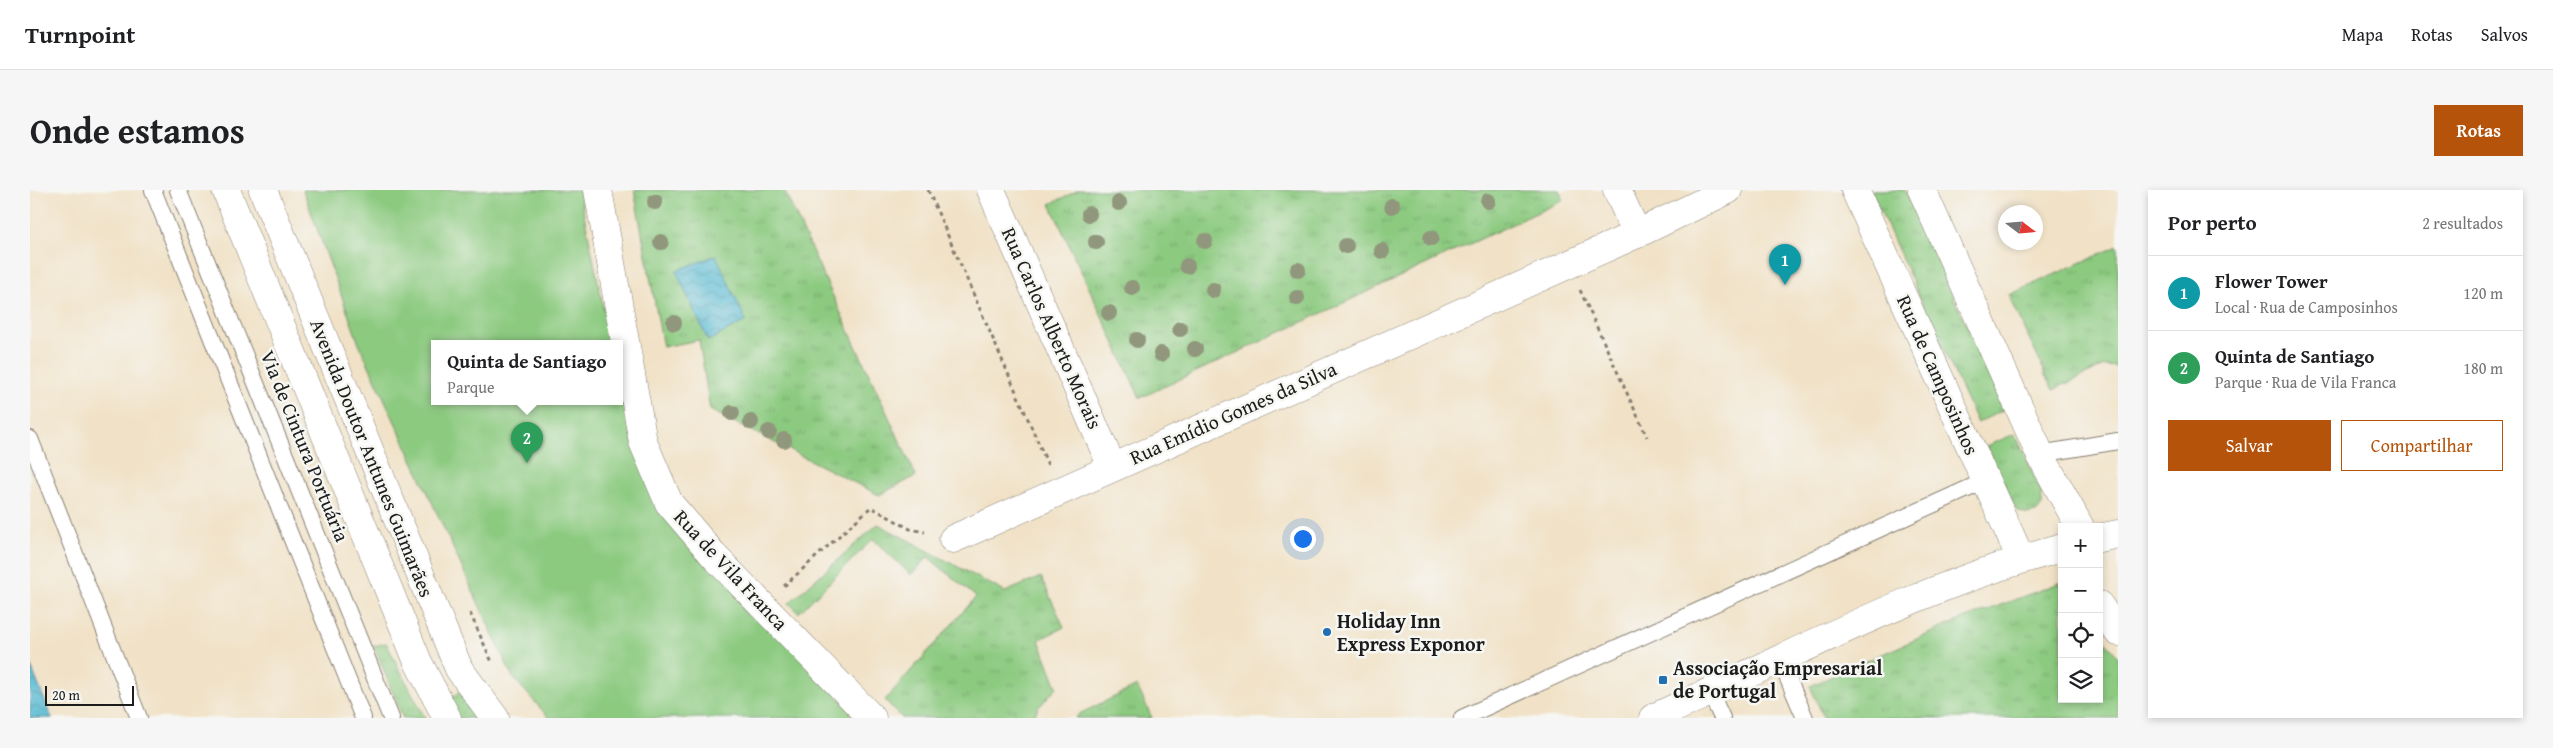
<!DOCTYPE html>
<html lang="pt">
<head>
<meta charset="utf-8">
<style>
  body { margin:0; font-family:"Gentium Book Plus",serif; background:#f6f6f6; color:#202124 }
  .controls { position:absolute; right:15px; bottom:15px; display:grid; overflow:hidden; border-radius:0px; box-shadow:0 2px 8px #0003 }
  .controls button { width:45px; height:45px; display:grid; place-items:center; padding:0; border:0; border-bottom:1px solid #e0e0e0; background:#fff; color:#202124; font:25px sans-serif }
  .compass { position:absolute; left:1968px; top:15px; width:45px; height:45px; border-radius:50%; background:#fff; box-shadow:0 2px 8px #0003; rotate:106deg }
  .scale { position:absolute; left:15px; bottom:12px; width:89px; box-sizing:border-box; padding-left:5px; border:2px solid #1c1c1c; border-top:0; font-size:14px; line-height:18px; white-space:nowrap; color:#1c1c1c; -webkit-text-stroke:4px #f6f6f2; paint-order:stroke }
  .you { position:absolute; left:1272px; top:348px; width:18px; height:18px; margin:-12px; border:4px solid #fff; border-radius:50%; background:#1a73e8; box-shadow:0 0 0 8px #1a73e833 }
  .badge { display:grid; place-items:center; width:32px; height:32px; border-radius:50%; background:#b45309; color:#fff; font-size:16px; font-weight:700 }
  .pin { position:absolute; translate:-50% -41px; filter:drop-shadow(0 1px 2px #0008) }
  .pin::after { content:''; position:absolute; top:26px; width:18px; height:15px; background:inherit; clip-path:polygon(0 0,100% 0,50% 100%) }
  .popup { position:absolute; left:401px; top:150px; width:192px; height:65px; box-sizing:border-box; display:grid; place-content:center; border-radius:0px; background:#fff; filter:drop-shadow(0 1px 4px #0005); font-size:16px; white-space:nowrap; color:#757577 }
  .popup b { font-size:19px; color:#202124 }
  .popup::after { content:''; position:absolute; left:50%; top:100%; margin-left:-10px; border:10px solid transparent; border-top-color:#fff }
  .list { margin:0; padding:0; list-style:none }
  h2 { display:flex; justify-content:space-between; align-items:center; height:65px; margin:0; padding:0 20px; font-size:21px }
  h2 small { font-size:16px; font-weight:400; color:#757577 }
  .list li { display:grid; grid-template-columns:32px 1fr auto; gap:15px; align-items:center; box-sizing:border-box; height:75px; padding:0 20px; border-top:1px solid #e0e0e0 }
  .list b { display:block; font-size:19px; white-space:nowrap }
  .list p { margin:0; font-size:16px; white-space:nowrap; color:#757577 }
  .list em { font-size:16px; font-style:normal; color:#757577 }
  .actions { display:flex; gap:10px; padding:15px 20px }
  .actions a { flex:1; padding:11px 0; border:1px solid #b45309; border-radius:0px; text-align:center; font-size:18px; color:#b45309 }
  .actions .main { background:#b45309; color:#fff }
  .icon { flex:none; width:28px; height:28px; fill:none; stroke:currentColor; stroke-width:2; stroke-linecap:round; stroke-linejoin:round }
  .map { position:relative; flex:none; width:2088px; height:528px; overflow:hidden; border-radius:0px }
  header { display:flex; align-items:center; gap:30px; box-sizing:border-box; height:70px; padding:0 25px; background:#fff; border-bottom:1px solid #e0e0e0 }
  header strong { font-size:24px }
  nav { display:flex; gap:28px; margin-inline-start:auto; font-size:18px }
  .intro { display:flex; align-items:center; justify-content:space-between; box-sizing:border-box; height:120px; padding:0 30px }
  h1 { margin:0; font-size:35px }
  .button { padding:12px 22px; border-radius:0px; background:#b45309; color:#fff; font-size:18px; font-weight:700 }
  main { display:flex; gap:30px; padding:0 30px }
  aside { flex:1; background:#fff; border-radius:0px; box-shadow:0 2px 8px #0003 }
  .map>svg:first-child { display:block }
  .grass { fill:url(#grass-tufts); stroke:#54734e }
  .park { fill:#8cca80; stroke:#54734e }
  .garden { fill:url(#garden-dots); stroke:#54734e }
  .water { fill:url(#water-waves); stroke:#386a77 }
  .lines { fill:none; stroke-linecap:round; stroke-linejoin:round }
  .service-casing { stroke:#867f72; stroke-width:18 }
  .minor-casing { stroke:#867f72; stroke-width:29 }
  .secondary-casing { stroke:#867f72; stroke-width:29 }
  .path { stroke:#867f72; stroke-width:3; stroke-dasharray:4 4; stroke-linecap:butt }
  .service { stroke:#fff; stroke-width:16 }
  .minor { stroke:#fff; stroke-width:28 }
  .secondary { stroke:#fff; stroke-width:28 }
  .tree { fill:#91977c }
  .poi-dot { fill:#1f6fb2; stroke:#f6f6f2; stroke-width:2 }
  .labels { text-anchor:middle; stroke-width:5; stroke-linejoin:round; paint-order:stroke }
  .street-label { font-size:20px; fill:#1c1c1c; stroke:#f6f6f2 }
  .poi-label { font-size:20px; font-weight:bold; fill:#1c1c1c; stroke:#f6f6f2; text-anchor:start }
</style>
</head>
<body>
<header>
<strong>Turnpoint</strong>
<nav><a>Mapa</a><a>Rotas</a><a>Salvos</a></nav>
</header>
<div class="intro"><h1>Onde estamos</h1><a class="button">Rotas</a></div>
<main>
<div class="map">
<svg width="2088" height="528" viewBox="0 0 2088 528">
  <defs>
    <pattern id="grass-tufts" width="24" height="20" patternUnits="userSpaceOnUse" patternTransform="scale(1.25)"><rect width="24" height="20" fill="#8cca80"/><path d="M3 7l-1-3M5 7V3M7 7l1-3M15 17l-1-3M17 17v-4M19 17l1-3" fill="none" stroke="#78ad6e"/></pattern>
    <pattern id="garden-dots" width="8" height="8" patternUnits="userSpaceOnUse" patternTransform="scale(1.25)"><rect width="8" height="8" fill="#8cca80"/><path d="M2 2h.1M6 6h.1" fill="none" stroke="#78ad6e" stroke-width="1.8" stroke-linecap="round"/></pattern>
    <pattern id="water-waves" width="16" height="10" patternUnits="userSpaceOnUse" patternTransform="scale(1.25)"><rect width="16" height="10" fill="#53b8d2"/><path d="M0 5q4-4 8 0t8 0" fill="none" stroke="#4495aa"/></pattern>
  </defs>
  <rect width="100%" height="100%" fill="#f6f6f2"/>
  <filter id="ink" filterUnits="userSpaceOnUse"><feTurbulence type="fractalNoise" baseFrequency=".02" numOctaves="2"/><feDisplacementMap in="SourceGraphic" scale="10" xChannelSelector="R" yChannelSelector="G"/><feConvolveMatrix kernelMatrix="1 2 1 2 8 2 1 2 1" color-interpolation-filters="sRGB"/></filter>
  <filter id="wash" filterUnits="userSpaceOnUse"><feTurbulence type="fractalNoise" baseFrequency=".0096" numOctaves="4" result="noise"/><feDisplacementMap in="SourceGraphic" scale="20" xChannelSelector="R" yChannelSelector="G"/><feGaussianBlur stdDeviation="1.12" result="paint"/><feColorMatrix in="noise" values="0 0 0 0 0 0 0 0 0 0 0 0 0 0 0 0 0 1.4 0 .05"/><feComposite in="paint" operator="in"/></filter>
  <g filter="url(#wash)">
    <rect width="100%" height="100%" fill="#f1e2c7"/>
    <g class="grass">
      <polygon points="604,0 754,0 886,286 849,305 680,220 669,150 633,157"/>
      <polygon points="1049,0 1529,0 1534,10 1110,208 1020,14"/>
      <polygon points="1841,0 1875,0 1975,219 1947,233"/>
      <polygon points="2088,56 2088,177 2074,176 2023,200 1979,105"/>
      <polygon points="1985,244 2011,301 2012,313 2006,322 1997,324 1986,320 1956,256"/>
      <polygon points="848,334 975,402 1011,387 1034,437 1009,450 1027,497 1008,518 1003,528 872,528 855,510 946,407 898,367 881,385 843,349 769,423 759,413"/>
      <polygon points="2032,392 2032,509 2069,509 2069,443 2088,467 2088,528 1794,528 1780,496 1925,432"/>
      <polygon points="356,453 395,528 373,528 344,456"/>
      <polygon points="1107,496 1122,528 1045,528 1051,523"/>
    </g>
    <polygon class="park" points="273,0 549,0 581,154 404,154 404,212 590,212 590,193 603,254 825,528 519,528 482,486 329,154"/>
    <polygon class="garden" points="439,493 465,528 417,528 412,517"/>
    <g class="water">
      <polygon points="686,65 716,131 678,151 646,81"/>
      <polygon points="0,474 22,528 0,528"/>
    </g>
  </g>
  <g filter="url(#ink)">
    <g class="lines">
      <g class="service-casing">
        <g id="service">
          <polyline points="123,0 333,528"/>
          <polyline points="148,0 361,528"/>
          <polyline points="0,249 109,528"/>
          <polyline points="2010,264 2088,251"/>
          <polyline points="1750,470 1775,528"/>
          <polyline points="1680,502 1692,528"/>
          <polyline points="1432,528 1955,291"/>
        </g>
      </g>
      <g class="minor-casing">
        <g id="minor">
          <polyline points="568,0 613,252 639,313 686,368 842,528"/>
          <polyline points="961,0 1082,277"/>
          <polyline points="1587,0 1607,44"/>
          <polyline points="1825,0 1991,369"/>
          <polyline points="1892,0 2010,264 2050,337"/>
          <polyline points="923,349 1607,44 1698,0"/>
          <polyline points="2069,415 2088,442"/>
        </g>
      </g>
      <g class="secondary-casing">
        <g id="secondary">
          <polyline points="196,0 388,472 417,528"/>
          <polyline points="233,0 429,479 465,528"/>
          <polyline points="2069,348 2088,344"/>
          <path d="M1623,528C1757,468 1890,396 2032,358"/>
        </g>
      </g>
      <g class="path">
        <polyline points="898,0 1018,275"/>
        <polyline points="1550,100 1617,247"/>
        <polyline points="754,396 841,317 880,339 895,342"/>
        <polyline points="440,423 462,472"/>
      </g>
      <use href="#service" class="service"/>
      <use href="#minor" class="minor"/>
      <use href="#secondary" class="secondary"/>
    </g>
    <g class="tree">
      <circle cx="1458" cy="11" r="8"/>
      <circle cx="625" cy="12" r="8"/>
      <circle cx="1089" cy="13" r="8"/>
      <circle cx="1362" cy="16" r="8"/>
      <circle cx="1059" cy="24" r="8"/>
      <circle cx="1401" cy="48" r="8"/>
      <circle cx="1175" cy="51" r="8"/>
      <circle cx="631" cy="52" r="8"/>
      <circle cx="1066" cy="52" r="8"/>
      <circle cx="1316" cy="56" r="8"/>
      <circle cx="1352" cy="61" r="8"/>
      <circle cx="1157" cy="76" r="8"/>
      <circle cx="1268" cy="80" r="8"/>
      <circle cx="1102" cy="98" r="8"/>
      <circle cx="1183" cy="100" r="8"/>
      <circle cx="1267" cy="108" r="8"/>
      <circle cx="1079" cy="123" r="8"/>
      <circle cx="644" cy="133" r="8"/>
      <circle cx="1150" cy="139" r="8"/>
      <circle cx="1107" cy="150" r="8"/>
      <circle cx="1165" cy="159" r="8"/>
      <circle cx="1131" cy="164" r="8"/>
      <circle cx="702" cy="223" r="8"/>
      <circle cx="721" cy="232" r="8"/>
      <circle cx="739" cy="242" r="8"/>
      <circle cx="754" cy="250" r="8"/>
    </g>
  </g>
  <g class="poi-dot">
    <circle cx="1297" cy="442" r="5"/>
    <rect x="1628" y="485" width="10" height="10" rx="2.5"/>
  </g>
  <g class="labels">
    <g class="street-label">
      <text transform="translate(1022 138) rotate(66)" y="7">Rua Carlos Alberto Morais</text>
      <text transform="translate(1908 185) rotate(66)" y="7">Rua de Camposinhos</text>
      <text transform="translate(1203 223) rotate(-24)" y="7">Rua Emídio Gomes da Silva</text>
      <text transform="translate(275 256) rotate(68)" y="7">Via de Cintura Portuária</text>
      <text transform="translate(342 268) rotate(68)" y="7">Avenida Doutor Antunes Guimarães</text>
      <text transform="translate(701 380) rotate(47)" y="7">Rua de Vila Franca</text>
    </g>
    <g class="poi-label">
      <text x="1307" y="438">Holiday Inn<tspan x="1307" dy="23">Express Exponor</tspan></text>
      <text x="1643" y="485">Associação Empresarial<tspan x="1643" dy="23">de Portugal</tspan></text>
    </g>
  </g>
</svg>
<div class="controls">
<button>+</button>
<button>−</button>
<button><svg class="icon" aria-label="locate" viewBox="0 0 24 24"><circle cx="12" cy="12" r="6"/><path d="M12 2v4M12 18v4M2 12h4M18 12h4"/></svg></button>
<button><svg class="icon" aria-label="layers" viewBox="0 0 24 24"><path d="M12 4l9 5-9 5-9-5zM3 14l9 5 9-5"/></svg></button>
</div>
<svg class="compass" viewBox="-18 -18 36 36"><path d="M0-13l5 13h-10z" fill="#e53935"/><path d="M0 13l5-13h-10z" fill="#757577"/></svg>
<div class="scale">20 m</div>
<div class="you"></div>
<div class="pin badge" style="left:1755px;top:95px;background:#0f9aa8">1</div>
<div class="pin badge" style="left:497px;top:273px;background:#2e9e5b">2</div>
<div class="popup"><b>Quinta de Santiago</b>Parque</div>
</div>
<aside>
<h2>Por perto<small>2 resultados</small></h2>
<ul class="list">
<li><span class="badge" style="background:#0f9aa8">1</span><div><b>Flower Tower</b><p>Local · Rua de Camposinhos</p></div><em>120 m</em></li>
<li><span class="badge" style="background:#2e9e5b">2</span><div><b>Quinta de Santiago</b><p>Parque · Rua de Vila Franca</p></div><em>180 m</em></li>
</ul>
<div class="actions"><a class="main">Salvar</a><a>Compartilhar</a></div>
</aside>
</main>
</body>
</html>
